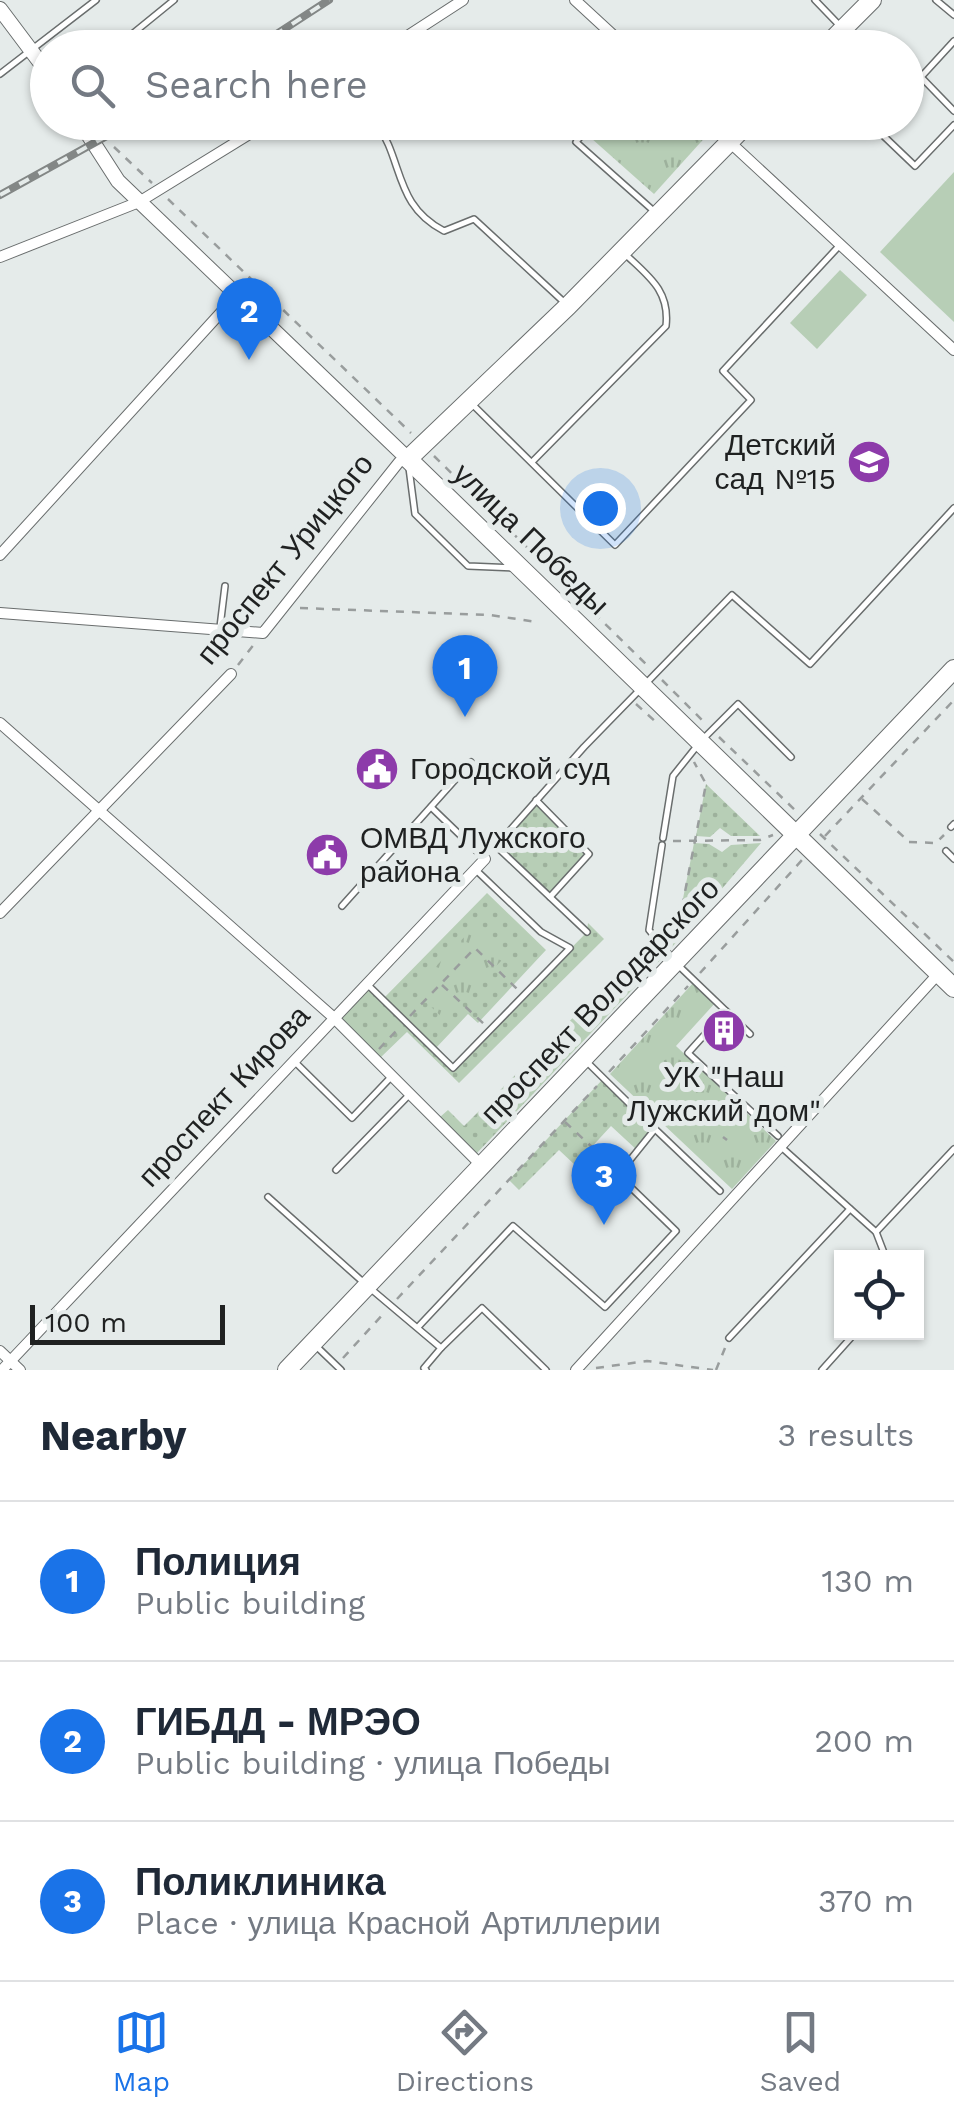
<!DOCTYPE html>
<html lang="en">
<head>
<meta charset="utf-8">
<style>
  body { margin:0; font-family:"Work Sans",sans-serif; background:#f6f6f7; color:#1f2937 }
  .controls { position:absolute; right:30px; bottom:30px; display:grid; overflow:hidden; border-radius:0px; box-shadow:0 2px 8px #0004 }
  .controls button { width:90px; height:90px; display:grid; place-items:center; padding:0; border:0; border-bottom:2px solid #e0e1e3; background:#fff; color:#1f2937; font:50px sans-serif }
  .scale { position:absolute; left:30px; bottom:25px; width:195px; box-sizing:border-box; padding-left:10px; border:5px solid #1f2121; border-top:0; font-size:28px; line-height:35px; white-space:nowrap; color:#1f2121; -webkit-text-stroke:8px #e5ebea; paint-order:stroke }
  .you { position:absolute; left:600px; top:508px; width:35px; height:35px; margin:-25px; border:8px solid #fff; border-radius:50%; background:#1a73e8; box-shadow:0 0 0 15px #1a73e833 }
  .badge { display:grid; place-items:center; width:65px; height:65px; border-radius:50%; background:#1a73e8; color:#fff; font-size:32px; font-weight:700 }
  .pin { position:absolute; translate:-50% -82px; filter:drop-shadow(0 2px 5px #0008) }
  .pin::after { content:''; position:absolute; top:52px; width:35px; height:30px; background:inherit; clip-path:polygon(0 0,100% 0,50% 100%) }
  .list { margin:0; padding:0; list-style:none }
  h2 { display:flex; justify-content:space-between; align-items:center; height:130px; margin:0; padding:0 40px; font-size:42px }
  h2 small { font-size:32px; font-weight:400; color:#747a83 }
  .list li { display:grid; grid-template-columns:65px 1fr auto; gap:30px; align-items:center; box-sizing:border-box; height:160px; padding:0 40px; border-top:2px solid #e0e1e3 }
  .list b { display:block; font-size:38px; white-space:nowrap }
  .list p { margin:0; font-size:32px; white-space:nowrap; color:#747a83 }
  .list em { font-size:32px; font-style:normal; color:#747a83 }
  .icon { flex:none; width:55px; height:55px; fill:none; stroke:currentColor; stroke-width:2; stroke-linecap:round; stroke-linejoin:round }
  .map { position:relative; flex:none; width:954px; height:1370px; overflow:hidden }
  .search { position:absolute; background:#fff; box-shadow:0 2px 8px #0004; left:30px; right:30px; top:30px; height:110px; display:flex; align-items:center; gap:25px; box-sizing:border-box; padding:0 35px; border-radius:55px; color:#747a83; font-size:38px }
  .sheet { height:610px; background:#fff }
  nav { display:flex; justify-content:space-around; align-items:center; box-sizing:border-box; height:140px; border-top:2px solid #e0e1e3; background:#fff; font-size:28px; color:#747a83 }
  nav a { display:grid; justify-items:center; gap:5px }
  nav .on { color:#1a73e8 }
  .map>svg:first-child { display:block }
  .grass { fill:url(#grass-dots) }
  .park { fill:url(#park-tufts) }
  .pitch { fill:#b7ceb6 }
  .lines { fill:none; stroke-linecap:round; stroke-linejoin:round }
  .service-casing { stroke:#696d6d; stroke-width:8 }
  .minor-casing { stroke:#696d6d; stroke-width:12 }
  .tertiary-casing { stroke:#696d6d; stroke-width:16 }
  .primary-casing { stroke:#696d6d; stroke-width:20 }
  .path { stroke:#999d9d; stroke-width:2.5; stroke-dasharray:8 8; stroke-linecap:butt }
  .service { stroke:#fff; stroke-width:5 }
  .minor { stroke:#fff; stroke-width:10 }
  .tertiary { stroke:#fff; stroke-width:14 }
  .primary { stroke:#fff; stroke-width:18 }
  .rail-casing { stroke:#838786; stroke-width:8 }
  .rail { stroke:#e5ebea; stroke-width:4; stroke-dasharray:11; stroke-linecap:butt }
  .labels { text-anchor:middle; stroke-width:10; stroke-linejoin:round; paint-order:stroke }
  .poi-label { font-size:30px; fill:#1f2121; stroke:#e5ebea; text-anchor:start }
  .street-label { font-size:30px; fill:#1f2121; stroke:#e5ebea }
</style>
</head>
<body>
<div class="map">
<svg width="954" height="1370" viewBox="0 0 954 1370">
  <defs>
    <pattern id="grass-dots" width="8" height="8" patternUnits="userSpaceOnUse" patternTransform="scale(2.5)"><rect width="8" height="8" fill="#b7ceb6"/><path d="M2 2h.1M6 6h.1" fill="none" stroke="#9db19c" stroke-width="1.8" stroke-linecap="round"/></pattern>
    <pattern id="park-tufts" width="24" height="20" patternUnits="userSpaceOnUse" patternTransform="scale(2.5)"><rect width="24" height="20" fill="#b7ceb6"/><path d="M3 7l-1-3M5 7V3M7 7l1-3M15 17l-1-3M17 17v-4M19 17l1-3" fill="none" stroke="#9db19c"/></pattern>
  </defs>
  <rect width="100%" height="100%" fill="#e5ebea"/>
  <g class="grass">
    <polygon points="706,784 760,836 731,836 720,828 710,837 696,836"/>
    <polygon points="536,800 589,854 550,897 496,846"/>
    <polygon points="694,843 709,844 722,852 731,845 761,843 667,953 477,1153 440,1117 448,1110 464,1126 639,952 675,939"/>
    <polygon points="487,893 546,950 478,1023 468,1014 435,1049 453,1068 587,932 588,923 604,939 459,1083 407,1032 380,1058 335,1014 365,983 383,999"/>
    <polygon points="602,1080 655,1129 638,1151 611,1126 575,1165 559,1150 519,1190 509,1180"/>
  </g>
  <g class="park">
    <polygon points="605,122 698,123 709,133 654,194 591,138"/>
    <polygon points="477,924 508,954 444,1019 413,990"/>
    <polygon points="694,982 716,1002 676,1046 776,1141 732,1189 610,1074"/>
  </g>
  <g class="pitch">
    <polygon points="954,172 954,322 880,252"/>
    <polygon points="840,270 867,295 817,349 790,323"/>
  </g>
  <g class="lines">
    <g class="service-casing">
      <g id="service">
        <polyline points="815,0 841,27"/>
        <polyline points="936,0 954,15"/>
        <polyline points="954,41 921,77 954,111"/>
        <polyline points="115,48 174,0"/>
        <polyline points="0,74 96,0"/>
        <path d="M376,122C404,162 394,205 444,231L474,219L566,304"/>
        <polyline points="593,122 576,142 656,213"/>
        <polyline points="869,122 915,166 954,125"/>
        <polyline points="471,403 615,545 751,400 723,371 840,245"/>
        <path d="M532,462L666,326C670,290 648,276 624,253"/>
        <polyline points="409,468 415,514 468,566 515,568"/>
        <polyline points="220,627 225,586"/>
        <polyline points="704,738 738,704 791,757"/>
        <polyline points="536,800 589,854 550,897"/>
        <polyline points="431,807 485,859"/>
        <polyline points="951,827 954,824"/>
        <polyline points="663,838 673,776 697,746"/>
        <polyline points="662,845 649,930 672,958"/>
        <polyline points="946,851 954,859"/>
        <polyline points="342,906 471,762"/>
        <polyline points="587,932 496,846 584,747 732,595 810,664 954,508"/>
        <polyline points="679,966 750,1034"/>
        <polyline points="368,985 453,1068 570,948 541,932 477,871"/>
        <polyline points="726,1011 688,1053 778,1136"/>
        <polyline points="295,1062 352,1118 392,1076"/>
        <polyline points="655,1129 720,1191"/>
        <polyline points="779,1145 876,1232 886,1258"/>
        <polyline points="336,1170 410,1094"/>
        <polyline points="268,1197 363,1282"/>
        <polyline points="876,1232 954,1149"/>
        <polyline points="371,1289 441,1348 482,1308 546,1370"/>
        <polyline points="419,1326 513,1226 605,1307 676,1231 618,1175 655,1129 588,1063"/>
        <polyline points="729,1338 850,1209"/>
        <polyline points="315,1345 341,1370"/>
        <polyline points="426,1370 424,1368 441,1348"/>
        <polyline points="822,1370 856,1332"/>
      </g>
    </g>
    <g class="minor-casing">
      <g id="minor">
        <polyline points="575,0 627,48"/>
        <polyline points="389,48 463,0"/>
        <polyline points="708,122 954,350"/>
        <polyline points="0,257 139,202 269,122"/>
        <polyline points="0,555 235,297"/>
        <polyline points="0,613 263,633 399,462 408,459"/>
        <polyline points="0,723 333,1017 481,1165"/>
        <polyline points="0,913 231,674"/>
        <polyline points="0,1351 20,1370"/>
        <polyline points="2,1370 485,859"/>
        <polyline points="576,1370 939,973"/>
      </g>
    </g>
    <g class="tertiary-casing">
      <g id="tertiary">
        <polyline points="0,9 48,73"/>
        <polyline points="80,122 118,181 408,459"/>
      </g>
    </g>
    <g class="primary-casing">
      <g id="primary">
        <polyline points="824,48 872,0"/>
        <polyline points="749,122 568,306 408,459 954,988"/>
        <polyline points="287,1370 954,669"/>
      </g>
    </g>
    <g class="path">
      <polyline points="114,147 152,183"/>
      <polyline points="168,199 411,433"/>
      <polyline points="434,456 650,668"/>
      <polyline points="300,608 490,615 537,622"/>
      <polyline points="238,665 255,643"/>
      <polyline points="662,680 706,724"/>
      <polyline points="636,704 656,722"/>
      <polyline points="719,737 796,811"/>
      <polyline points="862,799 905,838"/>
      <polyline points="820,834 954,962"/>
      <polyline points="825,836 954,700"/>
      <polyline points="673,841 760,840 773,835"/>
      <polyline points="909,842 936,843 944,835"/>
      <polyline points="676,938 706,784 694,762"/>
      <polyline points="700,973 802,860"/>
      <polyline points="442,985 484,1024"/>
      <polyline points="410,1016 475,948 517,989"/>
      <polyline points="379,1049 398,1029"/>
      <polyline points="609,1072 688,986"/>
      <polyline points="565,1122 592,1147"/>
      <polyline points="723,1137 727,1140"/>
      <polyline points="397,1299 597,1086"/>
      <polyline points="343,1358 385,1312"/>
      <polyline points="596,1368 647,1361 713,1370"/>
      <polyline points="716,1370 725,1348"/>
    </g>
    <use href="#service" class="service"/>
    <use href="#minor" class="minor"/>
    <use href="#tertiary" class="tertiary"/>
    <use href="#primary" class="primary"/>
    <g class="rail-casing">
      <g id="rail">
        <polyline points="255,48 329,0"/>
        <polyline points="0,195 132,122"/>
      </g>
    </g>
    <use href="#rail" class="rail"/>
  </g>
  <defs>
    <g id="school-disc" transform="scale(2.25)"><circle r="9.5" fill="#8d3baa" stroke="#e5ebea"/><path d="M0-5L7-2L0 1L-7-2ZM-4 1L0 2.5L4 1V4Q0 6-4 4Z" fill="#fff"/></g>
    <g id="civic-disc" transform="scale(2.25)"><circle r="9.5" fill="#8d3baa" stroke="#e5ebea"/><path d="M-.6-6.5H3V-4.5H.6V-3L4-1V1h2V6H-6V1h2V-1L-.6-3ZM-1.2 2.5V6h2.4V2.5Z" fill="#fff"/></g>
    <g id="building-disc" transform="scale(2.25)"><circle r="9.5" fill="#8d3baa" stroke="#e5ebea"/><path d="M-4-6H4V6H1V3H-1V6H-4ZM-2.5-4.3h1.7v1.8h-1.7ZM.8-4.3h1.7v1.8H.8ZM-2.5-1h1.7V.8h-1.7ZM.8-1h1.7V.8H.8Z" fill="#fff"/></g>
  </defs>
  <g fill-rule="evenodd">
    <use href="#school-disc" x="869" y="462"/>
    <use href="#civic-disc" x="377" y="769"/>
    <use href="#civic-disc" x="327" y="855"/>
    <use href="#building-disc" x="724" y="1031"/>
  </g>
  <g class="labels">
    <g class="poi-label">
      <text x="836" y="455" text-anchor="end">Детский<tspan x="836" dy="34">сад №15</tspan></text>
      <text x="410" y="779">Городской суд</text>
      <text x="360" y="848">ОМВД Лужского<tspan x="360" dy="34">района</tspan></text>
      <text x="724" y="1087" text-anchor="middle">УК "Наш<tspan x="724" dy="34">Лужский дом"</tspan></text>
    </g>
    <g class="street-label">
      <text transform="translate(531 539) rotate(44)" y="10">улица Победы</text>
      <text transform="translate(285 559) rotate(-51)" y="10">проспект Урицкого</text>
      <text transform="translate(600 1001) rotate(-46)" y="10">проспект Володарского</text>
      <text transform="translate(224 1096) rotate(-47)" y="10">проспект Кирова</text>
    </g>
  </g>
</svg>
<div class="controls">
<button><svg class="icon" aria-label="locate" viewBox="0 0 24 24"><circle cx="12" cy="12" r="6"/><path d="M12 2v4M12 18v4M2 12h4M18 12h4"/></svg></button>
</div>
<div class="scale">100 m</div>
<div class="you"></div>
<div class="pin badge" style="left:465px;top:717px">1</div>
<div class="pin badge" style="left:249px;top:360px">2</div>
<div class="pin badge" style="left:604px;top:1225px">3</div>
<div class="search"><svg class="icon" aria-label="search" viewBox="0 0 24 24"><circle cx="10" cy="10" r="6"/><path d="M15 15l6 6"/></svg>Search here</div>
</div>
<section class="sheet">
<h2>Nearby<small>3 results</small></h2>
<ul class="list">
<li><span class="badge">1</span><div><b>Полиция</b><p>Public building</p></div><em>130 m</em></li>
<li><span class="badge">2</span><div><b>ГИБДД - МРЭО</b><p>Public building · улица Победы</p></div><em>200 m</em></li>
<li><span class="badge">3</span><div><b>Поликлиника</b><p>Place · улица Красной Артиллерии</p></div><em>370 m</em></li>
</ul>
</section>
<nav>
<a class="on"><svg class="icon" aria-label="map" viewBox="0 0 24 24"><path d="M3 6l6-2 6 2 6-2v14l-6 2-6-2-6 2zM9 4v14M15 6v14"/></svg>Map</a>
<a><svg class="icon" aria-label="directions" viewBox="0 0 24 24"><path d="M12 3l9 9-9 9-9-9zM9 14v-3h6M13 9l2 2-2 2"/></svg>Directions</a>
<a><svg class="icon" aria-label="saved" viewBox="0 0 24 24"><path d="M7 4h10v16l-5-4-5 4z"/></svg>Saved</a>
</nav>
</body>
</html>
